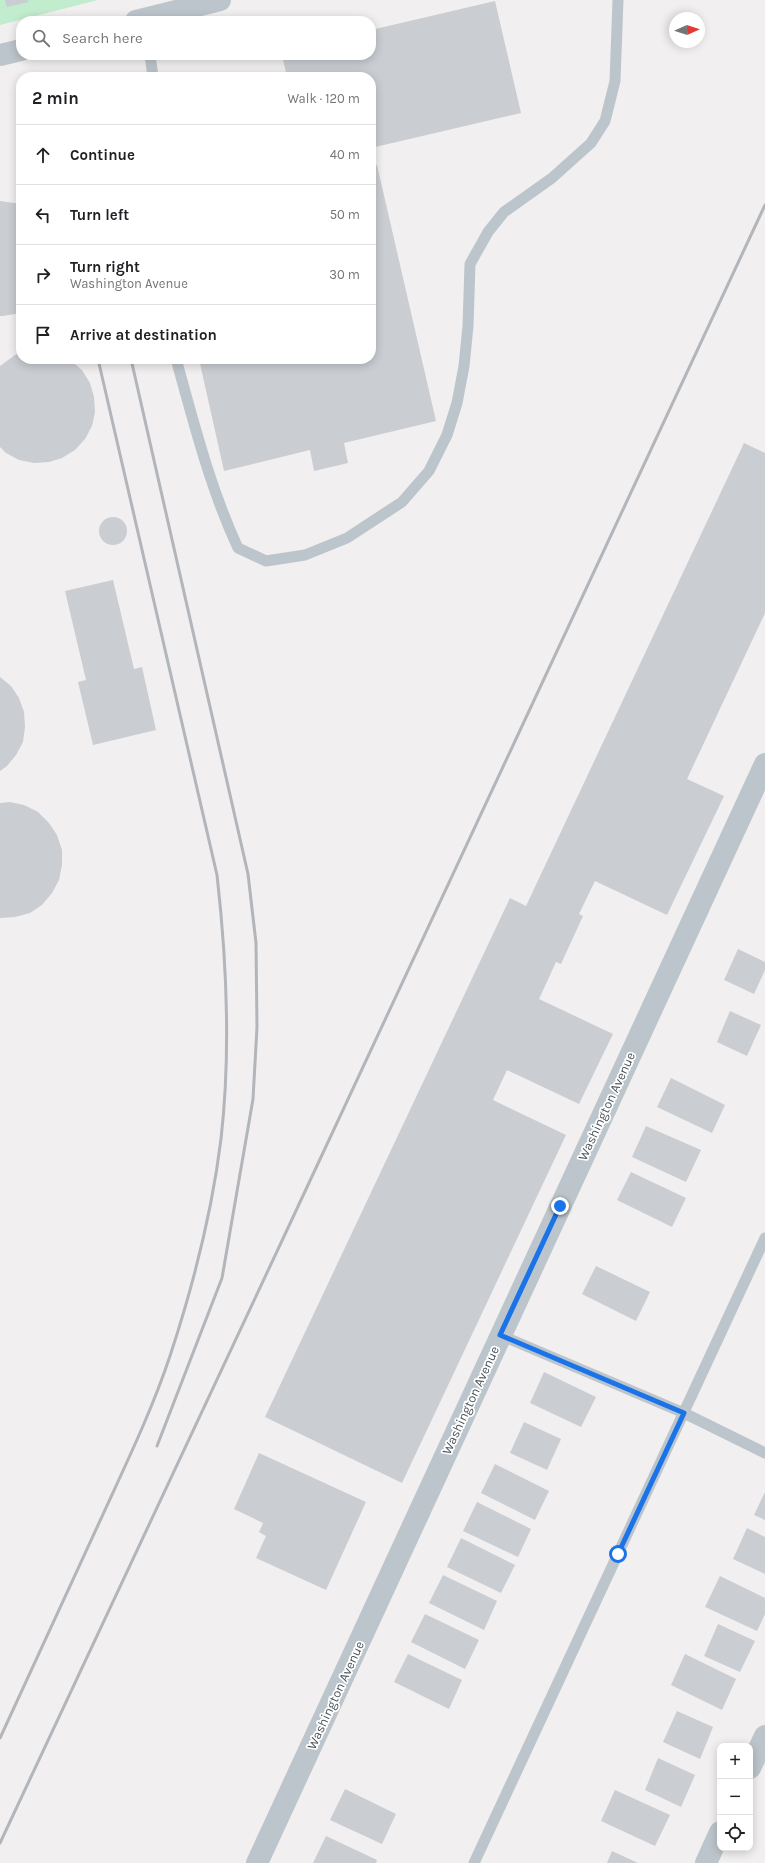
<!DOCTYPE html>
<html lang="en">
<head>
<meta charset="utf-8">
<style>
  body { margin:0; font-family:Karla,sans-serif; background:#f6f6f6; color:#202124 }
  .controls { position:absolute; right:12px; bottom:12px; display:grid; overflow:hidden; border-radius:8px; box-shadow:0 2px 10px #0003 }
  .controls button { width:36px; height:36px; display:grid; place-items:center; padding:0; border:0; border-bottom:1px solid #e0e0e0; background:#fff; color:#202124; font:20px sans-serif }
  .compass { position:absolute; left:669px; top:12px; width:36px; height:36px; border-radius:50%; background:#fff; box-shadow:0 2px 10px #0003; rotate:87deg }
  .stop { position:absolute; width:12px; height:12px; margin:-9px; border:3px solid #1a73e8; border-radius:50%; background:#fff }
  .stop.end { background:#1a73e8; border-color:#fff; box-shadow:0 1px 4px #0008 }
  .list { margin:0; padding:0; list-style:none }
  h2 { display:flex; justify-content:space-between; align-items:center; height:52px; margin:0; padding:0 16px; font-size:17px }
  h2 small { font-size:13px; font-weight:400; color:#757577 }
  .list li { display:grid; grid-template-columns:26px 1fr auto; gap:12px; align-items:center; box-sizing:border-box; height:60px; padding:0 16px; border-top:1px solid #e0e0e0 }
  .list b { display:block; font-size:15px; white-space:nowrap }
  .list p { margin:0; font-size:13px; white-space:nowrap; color:#757577 }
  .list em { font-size:13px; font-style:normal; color:#757577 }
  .icon { flex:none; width:22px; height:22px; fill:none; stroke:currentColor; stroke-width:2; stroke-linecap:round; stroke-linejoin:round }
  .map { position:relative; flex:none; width:765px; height:1863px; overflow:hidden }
  .search { position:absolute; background:#fff; box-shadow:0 2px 10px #0003; left:16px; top:16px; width:360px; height:44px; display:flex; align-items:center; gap:10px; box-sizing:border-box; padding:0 14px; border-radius:16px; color:#757577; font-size:15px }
  .panel { position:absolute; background:#fff; box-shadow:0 2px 10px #0003; left:16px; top:72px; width:360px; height:292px; border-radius:16px }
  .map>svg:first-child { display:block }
  .green { fill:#c2ecce }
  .building { fill:#cacdd2 }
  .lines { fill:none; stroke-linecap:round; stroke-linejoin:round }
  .lane { stroke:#bcc5cb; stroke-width:11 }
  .street { stroke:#bcc5cb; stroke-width:22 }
  .rail { stroke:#b2b5b9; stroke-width:3 }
  .route { stroke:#1a73e8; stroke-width:5 }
  .labels { text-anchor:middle; stroke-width:3.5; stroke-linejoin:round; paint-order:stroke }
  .street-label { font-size:13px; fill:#49545b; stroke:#fff }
</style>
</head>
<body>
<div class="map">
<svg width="765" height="1863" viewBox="0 0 765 1863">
  <rect width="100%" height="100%" fill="#f2eff0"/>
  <polygon class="green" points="0,0 98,0 0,25"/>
  <g class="building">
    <polygon points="5,0 28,0 29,2 7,7"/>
    <polygon points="495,1 521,113 371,148 371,77 287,77 282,55 371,55 371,30"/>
    <polygon points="377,165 436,421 344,443 348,463 314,471 310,450 224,471 199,359 371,359 371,166"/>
    <polygon points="0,201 21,204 21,313 3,316 0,316"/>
    <polygon points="21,353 21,359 69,359 82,370 90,383 94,397 95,412 92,426 85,439 75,450 62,458 49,462 34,463 19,460 6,453 0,447 0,366 15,355"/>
    <polygon points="744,443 765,453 765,613 687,779 724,796 667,915 595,881 579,914 583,916 561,964 556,962 539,999 613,1034 579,1104 507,1070 493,1100 566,1135 402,1483 265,1417 510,898 526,906"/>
    <circle cx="113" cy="531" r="14"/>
    <polygon points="113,580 134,669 142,667 156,730 93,745 78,682 86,680 65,591"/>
    <polygon points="0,677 11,686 19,698 24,712 25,727 23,742 16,755 7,766 0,771"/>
    <polygon points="10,802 24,805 38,812 49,823 57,835 62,850 62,865 59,880 52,893 42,905 30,913 15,917 0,918 0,803"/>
    <polygon points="738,949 765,962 765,970 754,994 724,980"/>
    <polygon points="730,1011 761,1025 747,1056 717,1042"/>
    <polygon points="671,1078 725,1105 712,1133 657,1107"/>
    <polygon points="646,1126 701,1150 686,1182 632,1157"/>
    <polygon points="631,1172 686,1198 672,1227 617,1200"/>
    <polygon points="596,1266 650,1292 636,1321 582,1294"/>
    <polygon points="544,1372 596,1397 581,1427 530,1403"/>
    <polygon points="524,1422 561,1439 547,1470 510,1453"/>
    <polygon points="259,1453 366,1502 326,1590 256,1558 266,1536 259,1532 263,1523 234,1509"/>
    <polygon points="495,1464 549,1491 535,1520 481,1493"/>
    <polygon points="765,1492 765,1520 754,1515"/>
    <polygon points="477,1502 531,1529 518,1557 463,1531"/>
    <polygon points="747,1528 765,1537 765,1574 733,1559"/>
    <polygon points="461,1538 515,1565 501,1593 447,1567"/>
    <polygon points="443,1575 497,1601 484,1630 429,1603"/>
    <polygon points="720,1576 765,1598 765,1614 757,1631 705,1607"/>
    <polygon points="425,1614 479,1640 465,1669 411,1642"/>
    <polygon points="718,1624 755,1641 740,1672 704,1656"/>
    <polygon points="408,1654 462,1680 449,1709 394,1682"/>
    <polygon points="685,1654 736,1679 722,1710 671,1685"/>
    <polygon points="677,1711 713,1727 700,1759 663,1742"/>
    <polygon points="658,1758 695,1775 681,1807 645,1790"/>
    <polygon points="345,1789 396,1814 382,1844 330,1820"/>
    <polygon points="615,1790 670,1815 655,1846 601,1821"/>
    <polygon points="326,1836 377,1860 376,1863 313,1863"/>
    <polygon points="612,1851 638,1863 607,1863"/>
  </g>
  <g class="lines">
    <g class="lane">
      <polyline points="150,55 153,77"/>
      <path d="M176,359C194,423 210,488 238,548L266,561L305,555L347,538L402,502L429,471L447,435L457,403L464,366L468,326L470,264L488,232L504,212L552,178L591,143L605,121L615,81L618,0"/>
      <polyline points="500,1335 684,1413 765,1453"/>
      <polyline points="474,1863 765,1238"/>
    </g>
    <g class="street">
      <polyline points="136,21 220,0"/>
      <polyline points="0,55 21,50"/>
      <polyline points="750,1768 765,1736"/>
      <polyline points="257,1863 765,764"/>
      <polyline points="706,1863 720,1832"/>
    </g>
    <g class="rail">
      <polyline points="131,359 248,874 256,943 257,1027 253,1099 222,1278 157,1446"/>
      <path d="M0,1738C33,1666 66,1594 99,1523C124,1468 151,1413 170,1356C193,1286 212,1212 221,1139C231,1051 227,963 217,875L98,359"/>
      <path d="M0,1843C257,1298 509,750 765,205"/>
    </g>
  </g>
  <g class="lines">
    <polyline class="route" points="560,1206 500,1335 684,1413 618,1554"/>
  </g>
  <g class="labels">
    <g class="street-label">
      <text transform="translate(606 1106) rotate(-65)" y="5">Washington Avenue</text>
      <text transform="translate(470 1400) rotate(-65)" y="5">Washington Avenue</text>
      <text transform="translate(335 1695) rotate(-65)" y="5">Washington Avenue</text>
    </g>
  </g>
</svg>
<div class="controls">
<button>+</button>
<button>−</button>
<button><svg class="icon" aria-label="locate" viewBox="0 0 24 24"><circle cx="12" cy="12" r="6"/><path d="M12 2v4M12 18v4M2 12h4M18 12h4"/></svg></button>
</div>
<svg class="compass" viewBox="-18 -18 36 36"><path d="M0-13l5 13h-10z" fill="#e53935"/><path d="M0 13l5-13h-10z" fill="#757577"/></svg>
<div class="stop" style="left:618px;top:1554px"></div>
<div class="stop end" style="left:560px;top:1206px"></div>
<div class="search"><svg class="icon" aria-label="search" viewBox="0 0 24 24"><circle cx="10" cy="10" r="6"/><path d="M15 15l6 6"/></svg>Search here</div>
<section class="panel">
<h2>2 min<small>Walk · 120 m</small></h2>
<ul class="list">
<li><svg class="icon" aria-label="ahead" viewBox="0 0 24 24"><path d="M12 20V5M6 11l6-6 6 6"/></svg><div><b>Continue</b></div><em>40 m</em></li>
<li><svg class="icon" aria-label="left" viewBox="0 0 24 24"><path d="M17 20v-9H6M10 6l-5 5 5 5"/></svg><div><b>Turn left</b></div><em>50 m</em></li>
<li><svg class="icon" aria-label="right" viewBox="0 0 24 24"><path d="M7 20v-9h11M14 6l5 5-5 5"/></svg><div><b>Turn right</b><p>Washington Avenue</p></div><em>30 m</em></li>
<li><svg class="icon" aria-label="arrive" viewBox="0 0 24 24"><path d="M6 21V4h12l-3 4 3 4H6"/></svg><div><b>Arrive at destination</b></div></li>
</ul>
</section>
</div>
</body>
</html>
